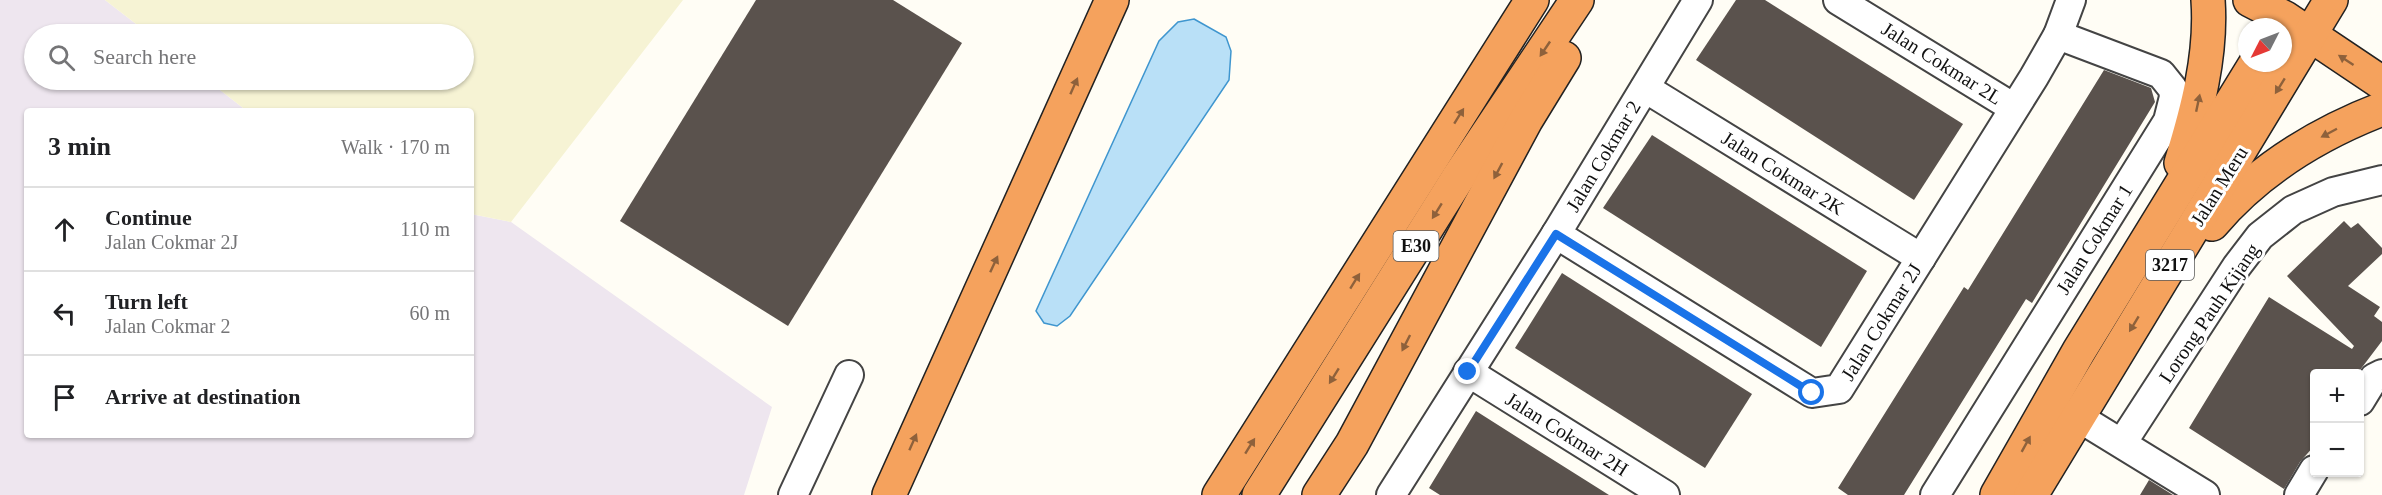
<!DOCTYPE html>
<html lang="en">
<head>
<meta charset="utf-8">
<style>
  body { margin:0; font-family:"Times New Roman",serif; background:#f2f2f2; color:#202124 }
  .controls { position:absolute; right:18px; bottom:18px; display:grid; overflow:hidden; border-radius:6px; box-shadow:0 2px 4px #0004 }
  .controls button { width:54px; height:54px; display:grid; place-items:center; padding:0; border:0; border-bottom:2px solid #e0e0e0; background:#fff; color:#202124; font:30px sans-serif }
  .compass { position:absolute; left:2238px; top:18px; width:54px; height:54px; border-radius:50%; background:#fff; box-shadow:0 2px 4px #0004; rotate:228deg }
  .stop { position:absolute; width:18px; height:18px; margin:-14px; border:4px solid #1a73e8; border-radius:50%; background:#fff }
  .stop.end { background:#1a73e8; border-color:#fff; box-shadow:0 2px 6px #0008 }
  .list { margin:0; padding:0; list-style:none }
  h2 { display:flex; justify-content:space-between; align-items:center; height:78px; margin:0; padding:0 24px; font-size:26px }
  h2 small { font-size:20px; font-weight:400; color:#757577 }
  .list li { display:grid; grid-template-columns:39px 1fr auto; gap:18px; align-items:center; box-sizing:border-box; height:84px; padding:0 24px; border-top:2px solid #e0e0e0 }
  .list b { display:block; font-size:22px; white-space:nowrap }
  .list p { margin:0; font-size:20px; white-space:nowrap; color:#757577 }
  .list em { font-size:20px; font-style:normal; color:#757577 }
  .icon { flex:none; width:33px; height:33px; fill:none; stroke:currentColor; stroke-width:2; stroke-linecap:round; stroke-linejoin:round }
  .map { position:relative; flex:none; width:2382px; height:495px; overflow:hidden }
  .search { position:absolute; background:#fff; box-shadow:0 2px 4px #0004; left:24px; top:24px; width:450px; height:66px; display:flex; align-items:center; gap:15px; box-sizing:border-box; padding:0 21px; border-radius:33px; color:#757577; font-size:22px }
  .panel { position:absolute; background:#fff; box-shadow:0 2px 4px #0004; left:24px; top:108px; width:450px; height:330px; border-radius:6px }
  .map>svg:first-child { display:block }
  .industrial { fill:#eee6ef }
  .farmland { fill:#f6f3d4 }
  .water { fill:#b9e0f7; stroke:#3f96cf; stroke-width:1.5 }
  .building { fill:#5a524d }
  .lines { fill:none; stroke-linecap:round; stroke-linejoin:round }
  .minor-casing { stroke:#444; stroke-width:32 }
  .highway-casing { stroke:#222; stroke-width:36 }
  .minor { stroke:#fff; stroke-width:28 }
  .highway { stroke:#f5a25d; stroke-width:33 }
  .oneway { fill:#8e613b }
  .route { stroke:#1a73e8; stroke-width:8 }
  .labels { text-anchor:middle; stroke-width:6; stroke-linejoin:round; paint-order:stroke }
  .shield { fill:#fff; stroke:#585858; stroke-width:1.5 }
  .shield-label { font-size:18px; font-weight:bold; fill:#111 }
  .street-label { font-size:20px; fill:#111; stroke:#fff }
</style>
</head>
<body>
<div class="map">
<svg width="2382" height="495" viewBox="0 0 2382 495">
  <rect width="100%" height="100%" fill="#fffdf5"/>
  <polygon class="industrial" points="0,0 105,0 149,34 34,34 34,80 207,80 247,111 27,111 27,435 471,435 471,214 511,222 772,407 744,495 0,495"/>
  <polygon class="farmland" points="105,0 683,0 511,222 471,214 471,111 247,111 207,80 464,80 464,34 149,34"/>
  <polygon class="water" points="1194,19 1226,37 1231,51 1229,80 1070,316 1057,326 1044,323 1036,311 1159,41 1178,22"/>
  <g class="building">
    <polygon points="756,0 893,0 962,43 788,326 620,221"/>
    <polygon points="1736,0 1765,0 1963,124 1914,200 1696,60"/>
    <polygon points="2104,70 2151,88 2155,102 2032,303 2026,299 1904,495 1848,495 1838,488 1964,287 1968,290"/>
    <polygon points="1652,135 1867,271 1821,347 1603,208"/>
    <polygon points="2344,221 2351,228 2358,223 2382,248 2382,254 2348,286 2380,307 2374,316 2382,322 2382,341 2357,374 2314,374 2314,446 2300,462 2284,489 2189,428 2269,297 2352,349 2354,346 2287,276"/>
    <polygon points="1562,273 1752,394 1705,468 1515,348"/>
    <polygon points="1476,411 1555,461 1609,495 1440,495 1429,488"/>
    <polygon points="2149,480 2173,495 2140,495"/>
  </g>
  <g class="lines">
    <g class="minor-casing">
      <g id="minor">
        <polyline points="1838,0 2014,108"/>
        <polyline points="1645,88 1921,258"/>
        <polyline points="1556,234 1812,393 1839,389 2034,77 2058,35 2071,0"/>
        <polyline points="1468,372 1665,495"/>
        <polyline points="2360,401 2374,378 2382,374"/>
        <polyline points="2078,417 2205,495"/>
        <polyline points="2122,443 2237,266 2260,236 2293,210 2333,192 2382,180"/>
        <polyline points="793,495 849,375"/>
        <polyline points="1391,495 1556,234 1698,0"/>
        <polyline points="1935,495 2168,121 2174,97 2173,89 2161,74 2058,35"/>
        <polyline points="2299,495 2314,470"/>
      </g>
    </g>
    <g class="highway-casing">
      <g id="highway">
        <polyline points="2250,0 2285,18 2382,83"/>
        <path d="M2181,163C2197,111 2212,55 2208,0"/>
        <path d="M2212,224C2257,171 2317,134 2382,109"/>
        <polyline points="889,495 1112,0"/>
        <polyline points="1219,495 1532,0"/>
        <polyline points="1259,495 1458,178 1577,0"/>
        <polyline points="1319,495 1352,444 1526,120 1564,58"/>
        <polyline points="1997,495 2079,351 2256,63"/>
        <polyline points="2031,495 2331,0"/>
      </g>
    </g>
    <use href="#minor" class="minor"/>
    <use href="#highway" class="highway"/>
  </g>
  <defs><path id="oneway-solid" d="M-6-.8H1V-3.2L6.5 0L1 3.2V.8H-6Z" transform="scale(1.5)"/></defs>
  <g class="oneway">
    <use href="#oneway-solid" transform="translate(1545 49) rotate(124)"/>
    <use href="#oneway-solid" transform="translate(2346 60) rotate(-147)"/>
    <use href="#oneway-solid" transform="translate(1074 86) rotate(-66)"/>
    <use href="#oneway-solid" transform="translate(2280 86) rotate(122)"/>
    <use href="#oneway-solid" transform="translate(2198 103) rotate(-78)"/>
    <use href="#oneway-solid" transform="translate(1459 116) rotate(-58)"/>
    <use href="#oneway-solid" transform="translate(2329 133) rotate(152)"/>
    <use href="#oneway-solid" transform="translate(1498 171) rotate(118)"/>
    <use href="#oneway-solid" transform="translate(1437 211) rotate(122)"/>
    <use href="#oneway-solid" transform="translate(994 264) rotate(-65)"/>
    <use href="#oneway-solid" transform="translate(1355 281) rotate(-58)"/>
    <use href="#oneway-solid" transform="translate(2134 324) rotate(121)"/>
    <use href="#oneway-solid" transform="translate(1406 343) rotate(117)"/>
    <use href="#oneway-solid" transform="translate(1334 376) rotate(122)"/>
    <use href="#oneway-solid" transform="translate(913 442) rotate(-66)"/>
    <use href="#oneway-solid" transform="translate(2026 444) rotate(-61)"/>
    <use href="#oneway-solid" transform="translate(1250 446) rotate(-58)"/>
  </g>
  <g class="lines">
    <polyline class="route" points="1468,372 1556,234 1812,393"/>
  </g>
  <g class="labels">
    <g class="shield">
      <rect x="1393.5" y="231" width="45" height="30" rx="4.5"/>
      <rect x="2146" y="250" width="48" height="30" rx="4.5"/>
    </g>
    <g class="shield-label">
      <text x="1416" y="252">E30</text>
      <text x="2170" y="271">3217</text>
    </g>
    <g class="street-label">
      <text transform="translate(1942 63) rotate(32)" y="7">Jalan Cokmar 2L</text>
      <text transform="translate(1603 156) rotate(-59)" y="7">Jalan Cokmar 2</text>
      <text transform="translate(1783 173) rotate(32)" y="7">Jalan Cokmar 2K</text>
      <text transform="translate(2219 186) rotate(-58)" y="7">Jalan Meru</text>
      <text transform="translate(2094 239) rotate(-58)" y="7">Jalan Cokmar 1</text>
      <text transform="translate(2209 313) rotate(-56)" y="7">Lorong Pauh Kijang</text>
      <text transform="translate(1881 322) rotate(-58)" y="7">Jalan Cokmar 2J</text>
      <text transform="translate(1567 434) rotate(32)" y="7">Jalan Cokmar 2H</text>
    </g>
  </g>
</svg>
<div class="controls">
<button>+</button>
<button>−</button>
</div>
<svg class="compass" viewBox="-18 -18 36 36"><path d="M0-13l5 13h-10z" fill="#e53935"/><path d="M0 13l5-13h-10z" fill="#757577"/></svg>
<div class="stop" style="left:1812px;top:393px"></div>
<div class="stop end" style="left:1468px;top:372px"></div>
<div class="search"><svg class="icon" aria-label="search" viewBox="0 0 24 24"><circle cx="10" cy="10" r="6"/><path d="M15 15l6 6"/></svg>Search here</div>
<section class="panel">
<h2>3 min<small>Walk · 170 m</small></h2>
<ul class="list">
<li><svg class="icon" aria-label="ahead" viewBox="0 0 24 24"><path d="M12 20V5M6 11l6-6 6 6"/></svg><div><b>Continue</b><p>Jalan Cokmar 2J</p></div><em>110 m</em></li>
<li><svg class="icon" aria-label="left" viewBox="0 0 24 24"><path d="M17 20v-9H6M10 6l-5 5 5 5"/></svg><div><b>Turn left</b><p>Jalan Cokmar 2</p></div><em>60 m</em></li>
<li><svg class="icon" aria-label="arrive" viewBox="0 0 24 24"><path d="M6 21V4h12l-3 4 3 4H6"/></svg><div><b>Arrive at destination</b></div></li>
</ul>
</section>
</div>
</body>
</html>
